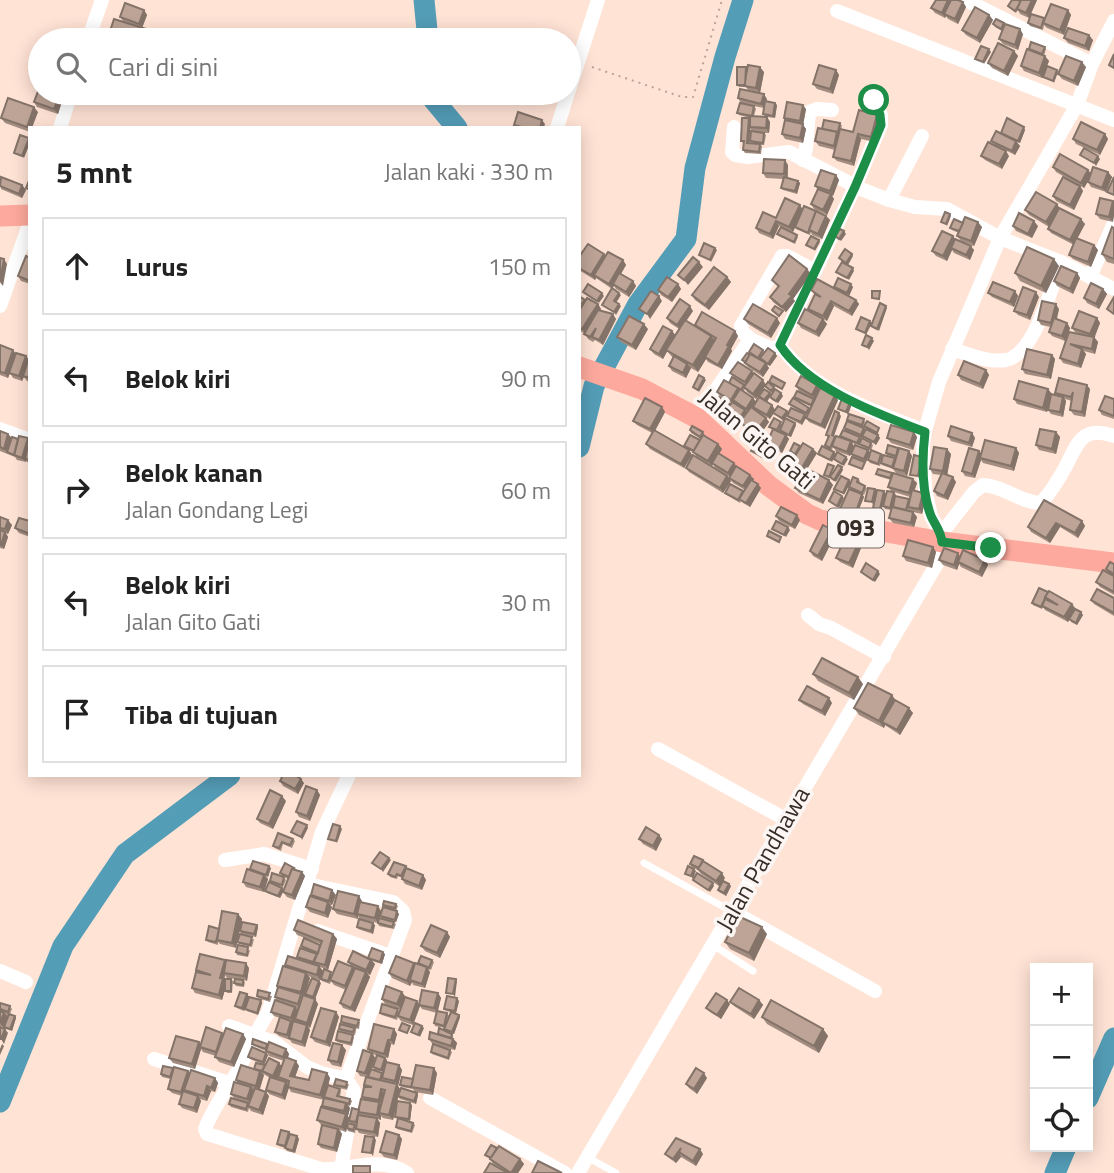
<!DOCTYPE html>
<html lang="id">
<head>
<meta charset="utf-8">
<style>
  body { margin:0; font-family:"Titillium Web",sans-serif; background:#f6f6f6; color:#222 }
  .controls { position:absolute; right:21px; bottom:21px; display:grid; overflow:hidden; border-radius:0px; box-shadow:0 4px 18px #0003 }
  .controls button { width:63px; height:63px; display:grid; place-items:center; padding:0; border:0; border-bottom:2px solid #e0e0e0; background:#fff; color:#222; font:35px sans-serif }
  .stop { position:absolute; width:21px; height:21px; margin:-16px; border:5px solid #1c8e48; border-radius:50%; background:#fff }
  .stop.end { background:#1c8e48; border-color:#fff; box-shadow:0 2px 7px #0008 }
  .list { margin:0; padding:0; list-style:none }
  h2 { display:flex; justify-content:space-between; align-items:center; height:91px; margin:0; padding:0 28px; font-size:30px }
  h2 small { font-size:23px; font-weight:400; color:#767676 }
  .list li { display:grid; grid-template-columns:46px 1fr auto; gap:21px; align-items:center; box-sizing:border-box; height:98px; margin:0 14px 14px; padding:0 14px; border:2px solid #e0e0e0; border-radius:0px }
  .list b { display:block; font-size:26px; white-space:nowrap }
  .list p { margin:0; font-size:23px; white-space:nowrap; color:#767676 }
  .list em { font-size:23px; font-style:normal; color:#767676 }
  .icon { flex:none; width:38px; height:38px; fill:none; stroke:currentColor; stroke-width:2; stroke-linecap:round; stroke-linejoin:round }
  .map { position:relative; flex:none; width:1114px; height:1173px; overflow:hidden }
  .search { position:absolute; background:#fff; box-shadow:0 4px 18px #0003; left:28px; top:28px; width:553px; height:77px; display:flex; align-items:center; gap:18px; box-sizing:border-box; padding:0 24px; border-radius:38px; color:#767676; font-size:26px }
  .panel { position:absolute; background:#fff; box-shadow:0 4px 18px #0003; left:28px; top:126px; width:553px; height:651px; border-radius:0px }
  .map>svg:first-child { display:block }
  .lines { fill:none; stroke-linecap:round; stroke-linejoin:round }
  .river { stroke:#549db7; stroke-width:21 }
  .path { stroke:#bba59a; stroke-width:2; stroke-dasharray:2 5; stroke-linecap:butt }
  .service { stroke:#fff; stroke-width:7 }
  .minor { stroke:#fff; stroke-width:14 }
  .primary { stroke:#fea99d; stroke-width:21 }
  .wall { fill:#a38d81; fill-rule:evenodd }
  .shaded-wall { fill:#847369 }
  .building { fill:#bda496; stroke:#847369; stroke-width:2 }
  .route { stroke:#1c8e48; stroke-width:9 }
  .labels { text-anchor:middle; stroke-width:7; stroke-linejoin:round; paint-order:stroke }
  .shield { fill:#fbf6f3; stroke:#726964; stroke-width:2 }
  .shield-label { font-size:23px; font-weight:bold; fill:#372d27 }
  .street-label { font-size:24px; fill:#372d27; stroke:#fbf6f3 }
</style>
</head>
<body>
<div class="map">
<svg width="1114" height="1173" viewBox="0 0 1114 1173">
  <rect width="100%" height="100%" fill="#ffe3d5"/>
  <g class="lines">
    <g class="river">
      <polyline points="424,0 428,40"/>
      <polyline points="433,93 433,99 457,128"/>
      <polyline points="579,447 594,386 638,304 686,239 695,168 725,57 743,0"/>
      <polyline points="1088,1098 1114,1038"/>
      <polyline points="0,1102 63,946 125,854 230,775"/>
      <polyline points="1055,1173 1066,1147"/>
    </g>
    <polyline class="path" points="592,67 682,97 693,97 722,0"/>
    <g class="service">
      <polyline points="644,863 731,911"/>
      <polyline points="713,945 753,971"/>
      <polyline points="587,1157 616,1173"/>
    </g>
    <g class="minor">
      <polyline points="966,0 1092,64"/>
      <polyline points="837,11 1114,120"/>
      <polyline points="88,40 102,0"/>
      <polyline points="569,90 598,0"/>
      <polyline points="734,127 732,152 735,155 748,157 789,152 861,189 889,200 915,207 947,209 1000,238 1061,262 1114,289"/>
      <polyline points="60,128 71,93"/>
      <polyline points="557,128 568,93"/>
      <polyline points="803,160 806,149 809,112 817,109 832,110"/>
      <polyline points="889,200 922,136"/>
      <polyline points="1090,277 1114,223"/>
      <polyline points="0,306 30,222"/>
      <polyline points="754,341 742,332 741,326 782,256 787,256 815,271"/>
      <path d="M780,345C809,389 877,413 925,431"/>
      <path d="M952,349C968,354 988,363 1006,360C1035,354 1051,288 1061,262"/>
      <polyline points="697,418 747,344 754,341 773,349 780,345 855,187 881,125 881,115 874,100"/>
      <polyline points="0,429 30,440"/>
      <path d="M941,534L974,492L983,485C1004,486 1021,503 1041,503C1051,492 1059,479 1066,466C1078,442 1083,425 1114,436"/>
      <polyline points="808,615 819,624 831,628 884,657"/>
      <polyline points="658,749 785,819"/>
      <path d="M349,775L322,832L268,1013C255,1032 248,1052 237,1072C226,1091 213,1108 205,1129L207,1134L214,1136L321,1169C350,1171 380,1155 407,1173"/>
      <polyline points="225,860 264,854 312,869"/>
      <polyline points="307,884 393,902 403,911 405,920 346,1079"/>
      <polyline points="732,911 875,991"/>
      <polyline points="318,931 388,955"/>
      <polyline points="0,971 26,982"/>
      <polyline points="229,1026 274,1042 307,1067 321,1073 346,1079 354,1091 341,1169"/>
      <polyline points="154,1059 229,1083"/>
      <polyline points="430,1098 565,1173"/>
      <polyline points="578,1173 938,562 941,534 931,516 925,489 923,447 925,431 939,382 1000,238 1077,105 1092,64 1114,21"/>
    </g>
    <g class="primary">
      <polyline points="0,216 30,215"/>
      <polyline points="579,367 642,389 697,418 769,486 807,514 820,520 942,542 1114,563"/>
    </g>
  </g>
  <g class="wall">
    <polygon points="1037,0 1029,18 1020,14 1018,10 1016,13 1008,6 1021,1"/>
    <polygon points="963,2 966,7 958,24 948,19 946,16 945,18 935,13 931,8"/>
    <polygon points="144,10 147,15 142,28 146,29 149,34 147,40 128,40 113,35 110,31 123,21 120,17"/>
    <polygon points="1068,10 1071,15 1064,35 1047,28 1044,25 1043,30 1030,26 1028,23 1044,18 1045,20"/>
    <polygon points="989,15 993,20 980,43 966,35 962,30"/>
    <polygon points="993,24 1005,25 1023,34 1018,50 1003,44 999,39 1002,31 995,27"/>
    <polygon points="1064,38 1093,40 1089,51 1068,43"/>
    <polygon points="1045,47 1046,49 1044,56 1049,61 1042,78 1024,71 1021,66"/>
    <polygon points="1014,51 1018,56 1008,76 992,68 988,63"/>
    <polygon points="1086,67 1078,86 1062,79 1058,74"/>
    <polygon points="748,70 764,72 760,93 748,90 746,87 739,87 737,85"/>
    <polygon points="836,70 839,75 833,94 817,89 813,84"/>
    <polygon points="63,98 58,114 37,107 34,102"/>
    <path d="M738,98L767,99L766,101L777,105L775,118L767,117L770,122L769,133H762H764L766,135L764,145H760L762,146L761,154L745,153L743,150L744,144L741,141L750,118L739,115L737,113L741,103ZM743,104L764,108L763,114L765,117L754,116L756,109L754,106ZM750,128L752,131L750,141L751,143H749Z"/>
    <polygon points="806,109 803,125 806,129 803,143 785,139 782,134 785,120 784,118"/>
    <polygon points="38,112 30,128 30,132 5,123 1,118"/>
    <polygon points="880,120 874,142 861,139 854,166 837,161 833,157 835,150 819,146 815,141 822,129 840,123 842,126 841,129 853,132"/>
    <polygon points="1025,130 1020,143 1016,142 1020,146 1015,155 995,145 991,141 1003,135 1001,133"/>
    <polygon points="1105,134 1108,139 1100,155 1076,144 1073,139"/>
    <polygon points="981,156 1009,156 1002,169 985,160"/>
    <polygon points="788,165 788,178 798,181 800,183 797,194 783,190 781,188 783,179 766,178 763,173"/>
    <polygon points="1053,167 1088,170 1091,174 1108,172 1112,177 1106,192 1091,187 1088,182 1088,181 1084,188 1056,172"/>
    <polygon points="836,175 839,180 833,196 831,195 834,199 827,215 814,209 811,204 818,190 815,186"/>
    <polygon points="0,178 22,185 26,190 22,198 1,189"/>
    <polygon points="1080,186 1083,191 1074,210 1056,201 1053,196"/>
    <polygon points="1100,198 1113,222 1100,219 1096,214"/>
    <polygon points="1057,204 1059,208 1085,224 1077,238 1094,245 1098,250 1091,267 1073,259 1069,255 1074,245 1051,233 1048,229 1049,227 1029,215 1025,210"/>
    <polygon points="802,209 826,216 830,220 822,239 812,235 811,232 810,235 796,229 795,227 793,232 779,226 773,239 759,233 756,228 776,218"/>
    <polygon points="963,223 982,227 974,246 961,241 957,236 959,233 952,230 950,228"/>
    <polygon points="1013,226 1038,226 1032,238 1016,231"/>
    <polygon points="1114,228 1114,264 1107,262 1102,254"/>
    <polygon points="777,234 797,235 798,237 795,244 779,236"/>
    <polygon points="953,236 955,239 974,250 970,260 954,253 952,250 947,261 936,256 932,251"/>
    <polygon points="606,256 623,260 626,265 621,274 633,281 636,286 629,297 616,289 614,286 612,289 596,278 595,280 579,270 579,257"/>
    <polygon points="30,258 30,284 21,281 18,276"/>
    <polygon points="1059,266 1046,293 1020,281 1015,273"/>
    <polygon points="807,269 811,274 793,299 795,301 786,312 773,302 770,297 778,287 772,280"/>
    <polygon points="1077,273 1080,278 1073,294 1057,286 1054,281"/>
    <polygon points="727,277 731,282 709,310 695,300 692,295"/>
    <polygon points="678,284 681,289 672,302 661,295 658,290"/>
    <polygon points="853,287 849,296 856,300 859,304 852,316 834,306 827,321 823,319 827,324 819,337 801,328 798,323 811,312 808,309 815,295 811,290"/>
    <polygon points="1103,289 1107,294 1099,309 1087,303 1084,298"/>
    <polygon points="1015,291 1018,296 1014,307 992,297 988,293"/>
    <polygon points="579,296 586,301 598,304 601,309 600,311 616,319 603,345 595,340 593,342 588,339 585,334 579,330"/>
    <polygon points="1039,297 1030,320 1018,315 1014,311"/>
    <polygon points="1059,309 1057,319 1067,323 1070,328 1069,332 1081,335 1075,332 1072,328 1097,318 1100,323 1094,337 1098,342 1095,354 1084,351 1086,354 1081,368 1063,363 1060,358 1065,341 1052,336 1049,332 1051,327 1041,325 1038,320"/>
    <polygon points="693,311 686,321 695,326 735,331 738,336 731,349 732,351 722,369 708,362 706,359 698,372 691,368 686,378 672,371 669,366 673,358 667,351 663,359 654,354 650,349 672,331 675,335 679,329 670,323 667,318"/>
    <polygon points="744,319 780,323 771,338 748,324"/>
    <polygon points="648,329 636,350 621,342 617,337"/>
    <polygon points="0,345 13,350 16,354 26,356 28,359 30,359 30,382 27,381 24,377 22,381 13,378 10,373 8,378 0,375"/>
    <polygon points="763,350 765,352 775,353 777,356 770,366 761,359 760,360 769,368 763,377 748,367 742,360 750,355 750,354 749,352"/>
    <polygon points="1052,355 1055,359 1051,379 1025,374 1022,369"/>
    <polygon points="986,370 989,375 983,389 961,380 958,375"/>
    <polygon points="730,373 754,373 766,385 776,390 783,396 778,403 772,400 770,397 773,393 765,386 756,399 747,392 745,389 744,391 753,398 756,402 770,393 771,395 767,402 772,405 775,410 787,411 788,413 783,421 774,413 770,419 758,412 766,418 769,422 760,434 769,438 773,430 769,427 783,424 796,425 791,437 786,435 789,439 782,453 770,448 769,446 768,447 775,452 769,462 753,453 751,451 765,451 766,450 757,446 755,444 758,437 742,425 729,417 727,414 726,415 715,408 713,406 730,404 731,405 732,403 720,397 717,392 729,383 734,378"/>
    <polygon points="796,386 820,388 838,400 825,429 809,422 806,418 802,425 789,418 787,416 805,414 806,417 807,415 791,406 789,404 809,408 810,409 811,407 795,399 794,397 799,391"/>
    <polygon points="1090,389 1085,417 1074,415 1070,410 1072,401 1065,399 1066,401 1063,417 1051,414 1048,410 1049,403 1047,412 1017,404 1014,399 1052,394 1057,395 1055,393"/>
    <polygon points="1114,399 1114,419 1102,415 1099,410"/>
    <polygon points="662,407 665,412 655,431 685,448 701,439 691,433 690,430 703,432 705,435 704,436 718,444 722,449 719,454 734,463 736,466 754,479 753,481 761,488 750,507 743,503 741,501 740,503 727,495 725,493 744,491 745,490 733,483 729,478 730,477 715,468 713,464 712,466 697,457 694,453 689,450 692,455 684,468 650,449 646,444 652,433 637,425 633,421"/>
    <polygon points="841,416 834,436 841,437 860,437 861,439 871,443 873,445 871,451 861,446 860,444 859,445 852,443 850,456 836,451 833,447 832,450 826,448 825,445 828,437 826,435"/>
    <polygon points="864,419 865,422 863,427 855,424 878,435 880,438 876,445 863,437 862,438 846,431 844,428 849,422 847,420"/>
    <polygon points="0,431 8,434 11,438 28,438 30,441 30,464 26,461 26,462 17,460 15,457 0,451"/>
    <polygon points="1056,432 1060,437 1056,454 1039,450 1036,445"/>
    <polygon points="972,433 975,438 972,447 951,441 948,436"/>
    <polygon points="917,437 913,450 891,443 887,438"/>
    <polygon points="800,446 800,447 813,449 817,453 807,469 829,480 833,485 823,504 799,493 795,488 802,473 794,468 791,463 795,455 790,451"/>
    <polygon points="1016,448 1019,453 1014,471 983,463 981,460 975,478 965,476 962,471 979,451 981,453"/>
    <polygon points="909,451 912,456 907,476 896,473 893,469 882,465 881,463 880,466 870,463 868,460 881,454 883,456 895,460 896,458 887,455 886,453"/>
    <polygon points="870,452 866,462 853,457 851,454"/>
    <polygon points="951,454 947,475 956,482 948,500 937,496 934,491 941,475 933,474 930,469"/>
    <polygon points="686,468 727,476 731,481 723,493 689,472"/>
    <path d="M876,474L917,483L914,491L926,497L922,514L913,512L917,517L914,527L893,523L889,518L891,510L885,509L883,506L892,492L888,487L891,480L878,476ZM894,492L910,497L909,500L895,496Z"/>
    <polygon points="858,479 860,481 859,483 867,488 864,495 862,494 864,497 857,514 851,512 849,516 841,513 839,511 861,494 851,489 849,487"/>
    <polygon points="776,516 800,520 795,529 779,521"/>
    <polygon points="0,517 12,525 8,534 6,533 8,537 4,549 0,548"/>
    <polygon points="30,521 30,537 19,533 15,528"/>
    <polygon points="1082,521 1085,526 1078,538 1060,527 1050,543 1031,532 1028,527"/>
    <polygon points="835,535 822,561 813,556 810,551"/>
    <polygon points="858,544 861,548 853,568 840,562 836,558"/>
    <polygon points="933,547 936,552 932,568 906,561 903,556"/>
    <polygon points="958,553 960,556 985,560 988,565 982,577 961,567 959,564 957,570 943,565 939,560"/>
    <polygon points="1114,564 1114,595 1100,587 1096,582 1108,573 1106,569"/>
    <polygon points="1039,588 1076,609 1083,615 1077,625 1071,622 1070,619 1068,622 1045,610 1043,607 1042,609 1033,605 1032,603"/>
    <polygon points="1114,598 1114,616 1094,604 1091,600"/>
    <polygon points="813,674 863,684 854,700 818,681"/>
    <polygon points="799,700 832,703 825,716 803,704"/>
    <polygon points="895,701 913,713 900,735 885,725 884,728 859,715 854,708"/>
    <polygon points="280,781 304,783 298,794 283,786"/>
    <polygon points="317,790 320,795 310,821 299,817 296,812"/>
    <polygon points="286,801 273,829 260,823 257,819"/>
    <polygon points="293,839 295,841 292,848 283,844 281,851 275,848 273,846"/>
    <polygon points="639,839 662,839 656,851 643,844"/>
    <polygon points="690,864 725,878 723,881 729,884 731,886 726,896 719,892 718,890 719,886 701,874 698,870 692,867"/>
    <polygon points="271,868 268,877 266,876 268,879 264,892 246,887 243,882 251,870"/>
    <polygon points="294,868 295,870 302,872 305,876 295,900 287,897 283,892 288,879 282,876 280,873"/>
    <polygon points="407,869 423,875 426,880 422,890 405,884 402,879 402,878 398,876 397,879 390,877 388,874"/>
    <polygon points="284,877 286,880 283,887 275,885 284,890 280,898 267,893 265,891 271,884 270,881"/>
    <polygon points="311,895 336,895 332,905 330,905 332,907 328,918 310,912 306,907 312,897"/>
    <polygon points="362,901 362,903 381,911 379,918 396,924 394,929 379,926 378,923 360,919 358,916 358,919 337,914 333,909"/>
    <polygon points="396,904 398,906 396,911 399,914 396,922 382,918 380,916 385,908 383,905"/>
    <polygon points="238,914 242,919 236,948 220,944 218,942 218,945 208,942 206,940"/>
    <polygon points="257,925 258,927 256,937 241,934 240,931"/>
    <polygon points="375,925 373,934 358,929 357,927"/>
    <polygon points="294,930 333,934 337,939 328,970 320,967 323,971 320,980 308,976 310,978 304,996 307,997 305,994 321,983 315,999 318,1004 310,1028 308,1027 310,1030 305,1047 292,1043 290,1040 279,1036 275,1032 280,1018 274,1016 271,1012 277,1001 275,997 287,967 285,965 313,964 299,959 297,957 303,949 301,946 321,944 297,935"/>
    <polygon points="447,932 450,937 440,958 425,951 421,946"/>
    <polygon points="767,934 754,961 730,949 725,942"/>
    <polygon points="254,939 252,947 239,944 237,942"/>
    <polygon points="250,950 248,957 237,955 236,952"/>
    <polygon points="385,954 382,964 372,961 375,964 370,975 368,974 370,977 355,1012 343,1008 340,1003 346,990 334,985 331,981 330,984 322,981 321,979 333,974 354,969 355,968 352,967 348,962"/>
    <polygon points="225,960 226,961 249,968 247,981 243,980 245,982 244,987 236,986 234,983 235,979 227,978 225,975 224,980 225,981 231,979 233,981 232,993 227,993 225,989 222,1000 195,993 192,988 198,972 196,970"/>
    <polygon points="432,960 434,962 431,970 428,969 430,972 425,988 413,985 412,982 410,986 392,978 389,973 415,964 418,964"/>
    <polygon points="438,993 441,998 438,1011 447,1013 449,1016 451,1012 446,1011 444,1009 459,1001 456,1013 460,1017 454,1034 452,1034 453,1036 453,1038 457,1043 455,1050 442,1047 450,1050 452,1052 449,1060 432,1054 431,1052 433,1045 429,1039 445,1031 445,1028 435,1026 434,1023 437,1013 422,1009 420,1006 413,1025 401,1021 398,1017 397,1020 382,1015 380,1013 400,1011 400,1009 385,1004 382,999 405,996 404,999 419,1004"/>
    <polygon points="247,994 249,997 261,1000 262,1003 258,1015 247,1011 245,1009 248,998 244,1011 237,1008 235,1006"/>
    <polygon points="257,996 272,996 270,1002 258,998"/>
    <polygon points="759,1000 763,1005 754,1019 734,1006 730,1002"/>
    <polygon points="0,1003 10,1006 12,1009 10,1014 15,1016 16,1018 12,1031 6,1029 4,1027 0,1026"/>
    <polygon points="730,1004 721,1019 710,1012 706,1008"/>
    <polygon points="336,1012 339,1017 330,1047 315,1042 311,1037"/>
    <polygon points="762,1017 823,1029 828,1036 819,1053 767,1024"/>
    <polygon points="341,1022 360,1022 359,1029 355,1028 356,1030 355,1035 341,1031 339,1029 342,1024"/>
    <path d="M394,1029L397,1034L394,1045L391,1044L388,1058L383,1057L385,1058L387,1060L383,1072L375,1070L373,1067L377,1056L373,1054L375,1058L371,1069L383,1074L399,1065L402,1070L398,1086L400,1089L417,1093L418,1095L416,1104L400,1099L398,1097L393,1120L383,1118L381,1116V1120L377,1119L380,1123L378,1137L359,1133L356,1128L355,1133L348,1131L347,1128L346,1132L340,1130L342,1134L337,1152L321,1148L318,1144L322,1126L317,1120L323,1107L322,1106L324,1100L291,1092L289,1088L285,1100L269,1094L266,1090L270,1078L262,1073L264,1075L260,1089L269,1096L263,1115L251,1111L249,1108L248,1112L231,1107L229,1104H249V1103L234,1098L231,1094L237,1082L236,1080L254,1069L279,1063L282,1067L284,1061L269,1056L266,1051L254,1046L252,1044L286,1049L289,1054L288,1058L299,1066L295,1077L309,1080L327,1073L330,1078L328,1087L341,1091L340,1096L350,1099L352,1101L350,1106L348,1105L350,1108L348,1116L349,1118L359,1110L363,1099L362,1097L365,1087L364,1085L366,1077L360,1076L357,1071L370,1052L368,1049ZM349,1120L350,1123L357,1125L356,1127L355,1125L347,1126Z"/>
    <polygon points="222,1033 224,1034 243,1034 246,1039 234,1067 219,1062 215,1057 216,1056 203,1052 201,1049 195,1069 173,1063 169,1058 200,1045"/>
    <polygon points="354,1037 352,1046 337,1042 336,1040"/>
    <polygon points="346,1050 341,1067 332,1065 328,1060"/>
    <polygon points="266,1053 268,1055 264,1065 250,1059 248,1057"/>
    <polygon points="174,1069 190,1074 215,1078 218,1083 215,1092 211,1091 207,1101 200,1099 201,1101 197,1113 182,1108 179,1104 182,1096 172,1093 168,1089 171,1079 162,1077 161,1074"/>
    <polygon points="437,1073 433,1095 415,1092 413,1089 402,1087 400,1085 413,1079"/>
    <polygon points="707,1078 697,1094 689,1088 686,1084"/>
    <polygon points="349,1084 347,1090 336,1087 334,1085"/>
    <polygon points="412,1105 410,1121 405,1120 413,1123 415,1125 412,1133 397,1129 396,1127 398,1119 395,1117"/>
    <polygon points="290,1134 297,1136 299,1139 295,1153 287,1151 285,1148 279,1146 277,1144"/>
    <polygon points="399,1135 402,1139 397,1160 384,1157 380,1152"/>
    <polygon points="676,1138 703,1154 696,1166 681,1157 676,1163 669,1158 665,1154"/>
    <polygon points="485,1155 520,1159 524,1164 518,1173 484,1173 493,1164 490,1159"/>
  </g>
  <g class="shaded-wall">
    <polygon points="948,0 953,0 944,14 946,16 945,18 942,13"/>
    <polygon points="1032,0 1037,0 1029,18 1026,13"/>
    <polygon points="963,2 966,7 958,24 955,19"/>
    <polygon points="144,10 147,15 142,28 139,24"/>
    <polygon points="1068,10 1071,15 1064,35 1060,30"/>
    <polygon points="989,15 993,20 980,43 977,38"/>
    <polygon points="146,29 149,34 147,40 142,40"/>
    <polygon points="1020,29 1023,34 1018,50 1015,45"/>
    <polygon points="1089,35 1093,40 1089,51 1085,46"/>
    <polygon points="989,49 991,52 984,64 983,62"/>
    <polygon points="1014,51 1018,56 1008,76 1004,71"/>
    <polygon points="1045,56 1049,61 1042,78 1039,73"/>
    <polygon points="1082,62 1086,67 1078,86 1074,81"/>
    <polygon points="760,67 764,72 760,93 756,88"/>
    <polygon points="836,70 839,75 833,94 830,89"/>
    <polygon points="1057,70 1058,72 1054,83 1053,81"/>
    <polygon points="60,94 63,98 58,114 54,109"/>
    <polygon points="764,94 767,99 765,108 761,104"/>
    <polygon points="775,103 777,105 775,118 773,116"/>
    <polygon points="803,105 806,109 803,125 806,129 803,143 800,138 803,125 800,121"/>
    <polygon points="34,107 38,112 32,128 30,128 30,131 27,127"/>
    <polygon points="877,115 880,120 874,142 871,137"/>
    <polygon points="767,117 770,122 769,133 766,128"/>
    <polygon points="749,118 751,120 749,145 747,143"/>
    <polygon points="542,120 545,124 544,128 540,128"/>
    <polygon points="1024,127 1025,130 1020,143 1018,141"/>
    <polygon points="837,132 840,137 837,150 834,146"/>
    <polygon points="858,134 861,139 854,166 851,161"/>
    <polygon points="1105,134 1108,139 1100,155 1097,150"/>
    <polygon points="29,138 30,143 24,158 22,156"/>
    <polygon points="1016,141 1020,146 1015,155 1012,151"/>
    <polygon points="1006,151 1009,156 1002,169 999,164"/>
    <polygon points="1098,156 1100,159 1096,166 1094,163"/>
    <polygon points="785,160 788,165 787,179 784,174"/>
    <polygon points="1088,170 1092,175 1084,188 1081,183"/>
    <polygon points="1108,172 1112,177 1106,192 1102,188"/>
    <polygon points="836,175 839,180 833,196 830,191"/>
    <polygon points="798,181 800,183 797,194 795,191"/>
    <polygon points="22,185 26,190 22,198 19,194"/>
    <polygon points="1080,186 1083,191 1074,210 1070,205"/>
    <polygon points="831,194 834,199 827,215 823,210"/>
    <polygon points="1113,201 1114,202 1114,216 1113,222 1109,217"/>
    <polygon points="1057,204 1060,209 1049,227 1046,222"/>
    <polygon points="800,205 803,210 793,232 789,227"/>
    <polygon points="950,214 951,216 947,226 946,224"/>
    <polygon points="826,216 830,220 822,239 818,234"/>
    <polygon points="1081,219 1085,224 1074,245 1070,240"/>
    <polygon points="776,221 779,226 773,239 770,234"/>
    <polygon points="1034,221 1038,226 1032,238 1028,234"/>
    <polygon points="978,222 982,227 974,246 971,241"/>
    <polygon points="844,231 846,234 841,241 839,239"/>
    <polygon points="953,236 956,241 951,248 952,250 947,261 943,256"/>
    <polygon points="819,240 820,242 815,251 814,249"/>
    <polygon points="1094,245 1098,250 1091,267 1088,262"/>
    <polygon points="971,246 974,250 970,260 966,255"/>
    <polygon points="715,248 717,250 711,262 710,260"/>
    <polygon points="604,254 608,259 594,275 596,278 595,280 591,275"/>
    <polygon points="852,254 853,256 848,265 846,263"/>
    <polygon points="4,259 7,264 3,286 0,282"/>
    <polygon points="1054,259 1059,266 1046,293 1041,286"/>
    <polygon points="623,260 626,265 612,289 609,284"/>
    <polygon points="699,262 703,267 688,285 684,280"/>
    <polygon points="853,268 854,271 849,280 847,278"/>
    <polygon points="807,269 811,274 793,299 795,301 786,312 782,307 789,294"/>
    <polygon points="1077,273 1080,278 1073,294 1070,289"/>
    <polygon points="727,277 731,282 709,310 705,305"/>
    <polygon points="633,281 636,286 629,297 626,292"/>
    <polygon points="678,284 681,289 672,302 668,297"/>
    <polygon points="851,284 853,287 849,296 847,293"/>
    <polygon points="1103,289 1107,294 1099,309 1096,304"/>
    <polygon points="1015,291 1018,296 1014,307 1010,302"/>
    <polygon points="1036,292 1039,297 1030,320 1027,315"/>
    <polygon points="602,293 604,296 599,303 597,301"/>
    <polygon points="619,293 621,295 616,303 614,301"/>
    <polygon points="659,296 662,301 650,319 647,314"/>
    <polygon points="856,300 859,304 852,316 849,311"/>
    <polygon points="831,301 834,306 827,321 823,316"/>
    <polygon points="598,304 601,309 586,334 582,329"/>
    <polygon points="619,304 621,306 616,315 614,312"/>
    <polygon points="1056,304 1059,309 1054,328 1051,323"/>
    <polygon points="690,306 693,311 680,330 677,325"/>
    <polygon points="886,306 887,308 879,331 877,329"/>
    <polygon points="613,314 616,319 603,345 599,340"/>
    <polygon points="777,318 780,323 771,338 768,333"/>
    <polygon points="1097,318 1100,323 1094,339 1090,334"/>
    <polygon points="823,319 827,324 819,337 816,332"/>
    <polygon points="870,321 872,323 866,335 865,333"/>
    <polygon points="1067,323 1070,328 1065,341 1062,336"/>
    <polygon points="644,324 648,329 636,350 632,345"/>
    <polygon points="672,331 676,336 663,359 659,354"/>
    <polygon points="735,331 738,336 731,349 732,351 722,369 718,365 727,345"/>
    <polygon points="711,336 716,343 698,372 693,365"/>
    <polygon points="1094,337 1098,342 1095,354 1092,349"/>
    <polygon points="872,338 874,341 869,350 867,347"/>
    <polygon points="1082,349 1086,354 1081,368 1078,364"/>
    <polygon points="13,350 16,355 8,378 5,373"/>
    <polygon points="775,353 777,356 770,366 768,364"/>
    <polygon points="1052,355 1055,359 1051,379 1047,375"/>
    <polygon points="26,356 30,361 22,381 19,376"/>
    <polygon points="766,363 769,368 763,377 760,372"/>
    <polygon points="687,364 691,368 686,378 683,373"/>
    <polygon points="986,370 989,375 983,389 980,384"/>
    <polygon points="752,371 755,376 748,387 745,382"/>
    <polygon points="704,378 706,380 699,392 698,390"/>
    <polygon points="763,380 766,385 756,399 753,394"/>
    <polygon points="817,385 821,390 816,400 812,395"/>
    <polygon points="1087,385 1090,389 1085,417 1082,412"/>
    <polygon points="738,388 741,393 733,400 735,403 734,405 731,400"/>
    <polygon points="1048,389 1052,394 1047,412 1043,408"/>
    <polygon points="770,393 771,395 766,403 764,400"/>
    <polygon points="781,393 783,396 778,403 776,401"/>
    <polygon points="835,395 838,400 825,429 821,425"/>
    <polygon points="1063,397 1066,401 1063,417 1060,412"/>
    <polygon points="753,398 757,403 749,413 746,409"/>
    <polygon points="851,399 853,401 848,415 846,412"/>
    <polygon points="772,405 775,410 770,419 767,415"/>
    <polygon points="662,407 665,412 653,434 650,429"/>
    <polygon points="745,410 748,415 740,422 742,425 738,420"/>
    <polygon points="787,411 788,413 783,421 782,418"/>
    <polygon points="839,413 841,416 833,438 832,435"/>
    <polygon points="805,414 806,417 802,425 801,422"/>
    <polygon points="766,418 769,422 758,438 754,433"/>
    <polygon points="795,423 796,425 791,437 789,435"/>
    <polygon points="914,432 917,437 913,450 910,445"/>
    <polygon points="1056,432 1060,437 1056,454 1052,449"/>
    <polygon points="972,433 975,438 972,447 969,443"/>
    <polygon points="8,434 12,438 8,453 4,449"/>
    <polygon points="786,435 789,439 782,453 779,449"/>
    <polygon points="878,435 880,438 876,445 874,442"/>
    <polygon points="28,438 30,441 25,459 26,462 22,458"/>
    <polygon points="851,441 854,446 850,456 847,452"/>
    <polygon points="718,444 722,449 712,466 708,461"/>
    <polygon points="1016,448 1019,453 1014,471 1011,466"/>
    <polygon points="813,449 817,453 804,474 801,469"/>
    <polygon points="947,449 951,454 947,476 943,471"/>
    <polygon points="689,450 692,455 684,468 681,464"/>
    <polygon points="773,450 775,452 769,462 768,460"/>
    <polygon points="868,450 870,452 866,462 864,459"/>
    <polygon points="909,451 912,456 907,476 904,471"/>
    <polygon points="979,451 982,455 980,458 981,460 975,478 972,474"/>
    <polygon points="834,452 836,454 832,462 830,460"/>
    <polygon points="846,457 848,459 844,466 842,464"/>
    <polygon points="922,457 924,460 919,479 918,476"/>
    <polygon points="734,463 737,468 731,478 728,473"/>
    <polygon points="842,467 843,470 836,482 834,480"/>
    <polygon points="750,475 754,479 747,491 743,486"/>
    <polygon points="727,476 731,481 723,493 720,488"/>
    <polygon points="953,477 956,482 948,500 944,496"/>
    <polygon points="913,479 917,483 912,498 909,493"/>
    <polygon points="829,480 833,485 823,504 820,500"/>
    <polygon points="849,480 851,482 844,495 843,493"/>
    <polygon points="758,484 761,488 750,507 746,503"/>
    <polygon points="875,489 877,492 873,505 872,502"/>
    <polygon points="884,491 886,494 881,512 880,509"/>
    <polygon points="894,492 896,495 892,510 890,508"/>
    <polygon points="923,493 926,497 922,514 919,509"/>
    <polygon points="862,494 864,497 857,514 856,512"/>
    <polygon points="842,496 844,498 839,508 837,506"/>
    <polygon points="913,512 917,517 914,527 911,523"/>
    <polygon points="797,515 800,520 795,529 792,525"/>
    <polygon points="8,520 12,525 8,534 5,529"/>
    <polygon points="1082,521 1085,526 1078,538 1075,533"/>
    <polygon points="1056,523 1060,527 1050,543 1046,538"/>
    <polygon points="788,527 790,530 786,537 784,535"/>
    <polygon points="832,530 835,535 822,561 818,556"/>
    <polygon points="5,532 8,537 4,549 1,545"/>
    <polygon points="858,544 861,548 853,568 849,563"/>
    <polygon points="933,547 936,552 932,568 928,563"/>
    <polygon points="958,553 961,558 958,562 959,564 957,570 954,565"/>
    <polygon points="985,560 988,565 982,577 979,572"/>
    <polygon points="878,571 880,574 875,582 873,580"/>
    <polygon points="1072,604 1076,609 1068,622 1064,617"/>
    <polygon points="1081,612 1083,615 1077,625 1076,623"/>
    <polygon points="858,677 863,684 854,700 849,693"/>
    <polygon points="892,695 897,702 882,722 885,725 884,728 879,721"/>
    <polygon points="829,698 832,703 825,716 822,711"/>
    <polygon points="909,708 913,713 900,735 897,730"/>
    <polygon points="301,779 304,783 298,794 295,789"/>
    <polygon points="317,790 320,795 310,821 307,816"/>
    <polygon points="282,796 286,801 273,829 269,824"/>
    <polygon points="307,825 308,828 302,840 301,837"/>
    <polygon points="340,826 342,829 337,843 336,841"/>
    <polygon points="659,835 662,839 656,851 653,846"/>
    <polygon points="389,858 391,860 383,872 381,869"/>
    <polygon points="269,866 271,868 268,877 266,875"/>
    <polygon points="694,869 696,871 693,879 691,876"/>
    <polygon points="302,872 305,876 295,900 292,895"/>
    <polygon points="722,873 725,878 719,886 716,881"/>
    <polygon points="264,875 268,879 264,892 260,887"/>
    <polygon points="423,875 426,880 422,890 419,886"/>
    <polygon points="713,883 714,886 710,892 708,890"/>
    <polygon points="729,884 731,886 726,896 724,893"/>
    <polygon points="282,888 284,890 280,898 278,896"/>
    <polygon points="332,890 336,895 332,905 329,901"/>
    <polygon points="359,896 362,901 359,915 357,914 358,916 358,919 354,914"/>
    <polygon points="328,902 332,907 328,918 325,913"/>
    <polygon points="378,906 381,911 378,923 375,918"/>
    <polygon points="397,911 399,914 396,922 395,920"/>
    <polygon points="238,914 242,919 236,948 232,943"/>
    <polygon points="373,923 375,925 373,934 371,931"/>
    <polygon points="257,925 258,927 256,937 254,934"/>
    <polygon points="762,927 767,934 754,961 749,953"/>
    <polygon points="447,932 450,937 440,958 437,953"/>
    <polygon points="333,934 337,939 328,970 325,965"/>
    <polygon points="383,952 385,954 382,964 380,962"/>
    <polygon points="225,960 228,965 224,973 225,975 224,980 227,983 222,1000 219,995 220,978"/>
    <polygon points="371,960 375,964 370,975 366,970"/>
    <polygon points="246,963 249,968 247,981 244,976"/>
    <polygon points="414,963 418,968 410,980 412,982 410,986 407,981"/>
    <polygon points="319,966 323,971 320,980 317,975"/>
    <polygon points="353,967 356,972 348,991 345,986"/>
    <polygon points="427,967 430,972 425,988 422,984"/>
    <polygon points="366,972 370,977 355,1012 351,1008"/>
    <polygon points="306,973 310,978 304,997 301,992"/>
    <polygon points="456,979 457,981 455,997 453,994"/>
    <polygon points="319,981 321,983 315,999 318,1004 310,1028 307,1023 314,999 313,997"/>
    <polygon points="402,992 405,996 401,1009 397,1004"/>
    <polygon points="438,993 441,998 437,1013 434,1008"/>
    <polygon points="247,994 249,997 244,1011 242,1008"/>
    <polygon points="457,998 459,1001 456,1013 455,1011"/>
    <polygon points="261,1000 262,1003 258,1015 257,1013"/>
    <polygon points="727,1000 730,1004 721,1019 717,1015"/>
    <polygon points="759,1000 763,1005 754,1019 751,1014"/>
    <polygon points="417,1001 420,1006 413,1025 410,1020"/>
    <polygon points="295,1007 298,1011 294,1022 291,1018"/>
    <polygon points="336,1012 339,1017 330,1047 326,1042"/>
    <polygon points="4,1013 8,1017 4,1028 0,1023"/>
    <polygon points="459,1015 460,1017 454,1034 452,1032"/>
    <polygon points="15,1016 16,1018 12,1031 10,1029"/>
    <polygon points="291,1021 295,1026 289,1038 287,1035"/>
    <polygon points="307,1025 310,1030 305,1047 302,1042"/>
    <polygon points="422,1026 424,1028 420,1037 418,1035"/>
    <polygon points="5,1029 8,1033 4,1044 1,1039"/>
    <polygon points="394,1029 397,1034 394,1045 391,1040"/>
    <polygon points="823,1029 828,1036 819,1053 814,1046"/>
    <polygon points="243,1034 246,1039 234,1067 231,1062"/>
    <polygon points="453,1039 457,1043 455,1050 451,1046"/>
    <polygon points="388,1040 391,1044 388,1058 384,1054"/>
    <polygon points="199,1042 202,1047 200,1047 201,1049 195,1069 192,1064"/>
    <polygon points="2,1044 4,1046 0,1055 0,1049"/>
    <polygon points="342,1045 346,1050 341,1067 338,1062"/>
    <polygon points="286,1049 289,1054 286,1062 283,1057"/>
    <polygon points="266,1053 268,1055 264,1065 263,1062"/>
    <polygon points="372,1053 375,1058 369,1078 365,1073"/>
    <polygon points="385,1058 387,1060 383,1072 381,1070"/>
    <polygon points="296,1061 299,1066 294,1080 290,1076"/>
    <polygon points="279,1063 283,1068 276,1081 273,1076"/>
    <polygon points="399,1065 402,1070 398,1086 400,1089 393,1120 389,1115 397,1084 395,1081"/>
    <polygon points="434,1068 437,1073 433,1095 430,1090"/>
    <polygon points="188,1071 191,1076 184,1090 186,1093 185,1097 181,1092"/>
    <polygon points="260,1071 264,1075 259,1091 256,1086"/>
    <polygon points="327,1073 330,1078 324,1100 320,1095"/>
    <polygon points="704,1073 707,1078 697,1094 694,1089"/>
    <polygon points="215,1078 218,1083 215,1092 211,1088"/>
    <polygon points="286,1082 289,1087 285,1100 282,1095"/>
    <polygon points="207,1086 211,1091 207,1101 204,1096"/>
    <polygon points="251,1087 254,1091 251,1103 247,1099"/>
    <polygon points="381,1089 384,1094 382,1105 379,1100"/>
    <polygon points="266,1092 269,1096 263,1115 259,1110"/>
    <polygon points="417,1093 418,1095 416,1104 414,1101"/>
    <polygon points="198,1096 201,1101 197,1113 194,1108"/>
    <polygon points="379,1102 383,1107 379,1113 381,1116 381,1120 377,1115"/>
    <polygon points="346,1103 350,1108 348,1116 344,1111"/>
    <polygon points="410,1103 412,1105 410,1121 409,1119"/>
    <polygon points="346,1114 349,1118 346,1132 342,1127"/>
    <polygon points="377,1118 380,1123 378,1137 374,1132"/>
    <polygon points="338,1129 342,1134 337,1152 334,1148"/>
    <polygon points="399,1135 402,1139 397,1160 394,1155"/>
    <polygon points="297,1136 299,1139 295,1153 293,1151"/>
    <polygon points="374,1137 376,1140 373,1156 371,1153"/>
    <polygon points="681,1148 679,1152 681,1157 676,1163 673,1159"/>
    <polygon points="700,1149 703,1154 696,1166 693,1161"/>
    <polygon points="520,1159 524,1164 518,1173 512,1173"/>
  </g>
  <g class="building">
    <polygon points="936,0 948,0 942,13 931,8"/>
    <polygon points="951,0 958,0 963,2 955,19 944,14"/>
    <polygon points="1012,0 1018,0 1021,2 1015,11 1008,6"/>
    <polygon points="1021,0 1032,0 1026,13 1017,9"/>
    <polygon points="125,3 144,10 139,24 120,17"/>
    <polygon points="1051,4 1068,10 1060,30 1043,23"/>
    <polygon points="975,7 989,15 977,38 962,30"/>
    <polygon points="1031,14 1044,18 1041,28 1028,23"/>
    <polygon points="114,19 146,29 142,40 139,40 110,31"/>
    <polygon points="996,19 1004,23 1001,29 993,24"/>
    <polygon points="1005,24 1020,29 1015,45 999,39"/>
    <polygon points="1068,28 1089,35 1085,46 1064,38"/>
    <polygon points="1031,42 1045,47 1042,54 1029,49"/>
    <polygon points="998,43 1014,51 1004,71 988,63"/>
    <polygon points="981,46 989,49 983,62 975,59"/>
    <polygon points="1027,49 1045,56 1039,73 1021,66"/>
    <polygon points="1114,54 1114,68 1109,65"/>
    <polygon points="1066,56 1082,62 1074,81 1058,74"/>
    <polygon points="748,65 760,67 756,88 744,86"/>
    <polygon points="819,65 836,70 830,89 813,84"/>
    <polygon points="1047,66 1057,70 1053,81 1043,77"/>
    <polygon points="737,67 746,67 745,85 737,85"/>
    <polygon points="40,86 40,93 60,94 54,109 34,102"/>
    <polygon points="740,89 764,94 761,104 738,98"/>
    <polygon points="8,98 34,107 27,127 1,118"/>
    <polygon points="765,101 775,103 773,116 763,114"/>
    <polygon points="787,102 803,105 800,121 784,118"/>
    <polygon points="740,103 754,106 752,116 737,113"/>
    <polygon points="859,110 877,115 871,137 858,134 851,161 833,157 840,129 853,132"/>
    <polygon points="518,112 542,120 540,128 525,128 514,125"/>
    <polygon points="750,116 767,117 766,128 750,127"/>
    <polygon points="742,118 749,118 747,143 760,144 759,152 743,150 744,141 741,141"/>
    <polygon points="1007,118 1024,127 1018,141 1001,133"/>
    <polygon points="785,120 803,124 800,138 782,134"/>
    <polygon points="824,120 840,123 838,132 822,129"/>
    <polygon points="1081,122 1105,134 1097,150 1073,139"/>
    <polygon points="818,128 837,132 834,146 815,141"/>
    <polygon points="751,131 764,133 763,143 750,141"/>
    <polygon points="996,131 1016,141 1012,151 991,141"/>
    <polygon points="20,135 29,138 22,156 14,153"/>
    <polygon points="988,142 1006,151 999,164 981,156"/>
    <polygon points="1084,148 1098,156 1094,163 1080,155"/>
    <polygon points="1060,154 1088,170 1081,183 1053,167"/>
    <polygon points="764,159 785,160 784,174 763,173"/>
    <polygon points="1093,167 1108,172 1102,188 1088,182"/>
    <polygon points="821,170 836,175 830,191 815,186"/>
    <polygon points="1,177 22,185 19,194 0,186"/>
    <polygon points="784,177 798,181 795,191 781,188"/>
    <polygon points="1063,177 1080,186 1070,205 1053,196"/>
    <polygon points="1114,177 1114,195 1107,192"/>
    <polygon points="30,178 30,190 26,188"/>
    <polygon points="818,189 831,194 823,210 811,204"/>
    <polygon points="1036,192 1057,204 1046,222 1025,210"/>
    <polygon points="785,198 800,205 789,227 776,221 770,234 756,228 763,212 776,218"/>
    <polygon points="1100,198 1113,201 1109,217 1096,214"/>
    <polygon points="804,206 816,211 808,233 795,227"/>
    <polygon points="1059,208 1081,219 1070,240 1048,229"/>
    <polygon points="816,211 826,216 818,234 809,230"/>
    <polygon points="945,212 950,214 946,224 941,222"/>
    <polygon points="1019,213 1034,221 1028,234 1013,226"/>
    <polygon points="965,217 978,222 971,241 957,236"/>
    <polygon points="954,219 963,223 959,231 950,228"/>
    <polygon points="781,227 797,235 794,242 777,234"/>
    <polygon points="1112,227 1114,228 1114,259 1102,254"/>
    <polygon points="840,229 844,231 839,239 835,236"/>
    <polygon points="942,231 953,236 943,256 932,251"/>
    <polygon points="811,236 819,240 814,249 806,245"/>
    <polygon points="1076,238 1094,245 1088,262 1069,255"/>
    <polygon points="955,239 971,246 966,255 951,248"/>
    <polygon points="704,243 715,248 710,260 699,255"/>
    <polygon points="588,244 604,254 591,275 579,268 579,257"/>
    <polygon points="1027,247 1054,259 1041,286 1015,273"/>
    <polygon points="845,249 852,254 846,263 839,258"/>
    <polygon points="608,252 623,260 609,284 594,275"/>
    <polygon points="789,255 807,269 789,294 792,296 782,307 770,297 779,286 772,280"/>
    <polygon points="26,256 30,258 30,281 18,276"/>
    <polygon points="693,257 699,262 684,280 678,275"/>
    <polygon points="0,258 4,259 0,281"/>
    <polygon points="842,262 853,268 847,278 836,272"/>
    <polygon points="1061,266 1077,273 1070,289 1054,281"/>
    <polygon points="714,267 727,277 705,305 692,295"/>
    <polygon points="619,273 633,281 626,292 613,284"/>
    <polygon points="667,277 678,284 668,297 658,290"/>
    <polygon points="838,278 851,284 847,293 834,287"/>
    <polygon points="817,279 856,300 849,311 831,301 823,316 808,309 815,294 821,297 811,290"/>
    <polygon points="993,282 1015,291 1010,302 988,293"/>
    <polygon points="1091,283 1103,289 1096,304 1084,298"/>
    <polygon points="588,284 602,293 597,301 583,292"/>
    <polygon points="1023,287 1036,292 1027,315 1014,311"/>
    <polygon points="612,288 619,293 614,301 619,304 614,312 602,305"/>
    <polygon points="651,291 659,296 647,314 639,309"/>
    <polygon points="872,291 880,291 879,299 872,298"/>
    <polygon points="579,296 585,300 579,307"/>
    <polygon points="1114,297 1114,314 1107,309"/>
    <polygon points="587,298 598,304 582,329 579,328 579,311"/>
    <polygon points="680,299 690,306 677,325 667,318"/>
    <polygon points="1042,301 1056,304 1051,323 1038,320"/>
    <polygon points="880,303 886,306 877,329 871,326"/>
    <polygon points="753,304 777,318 768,333 744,319"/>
    <polygon points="775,306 783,311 779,316 772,310"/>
    <polygon points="805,309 823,319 816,332 798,323"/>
    <polygon points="598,310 613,314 599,340 592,337 596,328 590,337 584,334"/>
    <polygon points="1079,311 1097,318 1090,334 1072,328"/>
    <polygon points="702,312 735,331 727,345 729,346 718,365 705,357 716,338 695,325"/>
    <polygon points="629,316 644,324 632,345 617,337"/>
    <polygon points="861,317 870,321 865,333 856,329"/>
    <polygon points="1054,318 1067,323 1062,336 1049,332"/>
    <polygon points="685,320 711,336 693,365 666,350"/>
    <polygon points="663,326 672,331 659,354 650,349"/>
    <polygon points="1069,332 1094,337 1092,349 1070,344 1082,349 1078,364 1060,358"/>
    <polygon points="866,335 872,338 867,347 862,345"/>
    <polygon points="754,344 763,350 758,358 749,352"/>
    <polygon points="0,345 13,350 5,373 0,372"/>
    <polygon points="768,348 775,353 768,364 760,358"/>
    <polygon points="1027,349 1052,355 1047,375 1022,369"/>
    <polygon points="16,353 26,356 19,376 9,373"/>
    <polygon points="747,353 750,355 745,362 742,360"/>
    <polygon points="750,354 766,363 760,372 745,363"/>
    <polygon points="674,356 687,364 683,373 669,366"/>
    <polygon points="29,358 30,359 30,378 23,376"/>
    <polygon points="964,361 986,370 980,384 958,375"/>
    <polygon points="738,362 752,371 745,382 730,373"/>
    <polygon points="754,373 763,380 753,394 744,387"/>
    <polygon points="699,375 704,378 698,390 693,387"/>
    <polygon points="772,376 785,383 782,389 769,382"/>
    <polygon points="801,376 817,385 812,395 796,386"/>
    <polygon points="732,377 744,385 741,390 729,383"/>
    <polygon points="1059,378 1087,385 1082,412 1070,410 1073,392 1071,397 1055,393"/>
    <polygon points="724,380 738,388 731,400 717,392"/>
    <polygon points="1019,381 1048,389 1043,408 1014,399"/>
    <polygon points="768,382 774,387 771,391 765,386"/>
    <polygon points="820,388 835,395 821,425 806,418"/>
    <polygon points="740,389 753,398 746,409 733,400"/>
    <polygon points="764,389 770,393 764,400 759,396"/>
    <polygon points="775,389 781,393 776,401 770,397"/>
    <polygon points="797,391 814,399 811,405 794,397"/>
    <polygon points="1051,394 1063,397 1060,412 1048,410"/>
    <polygon points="843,396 851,399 846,412 838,409"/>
    <polygon points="1105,396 1114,399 1114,416 1099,410"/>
    <polygon points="719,397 730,404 725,413 713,406"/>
    <polygon points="759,397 772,405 767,415 753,407"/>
    <polygon points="645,398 662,407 650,429 633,421"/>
    <polygon points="793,398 809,408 806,413 789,404"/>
    <polygon points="732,402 745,410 738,420 726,412"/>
    <polygon points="778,406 787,411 782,418 773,413"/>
    <polygon points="751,407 766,418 754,433 740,422"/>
    <polygon points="791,408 805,414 801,422 787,416"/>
    <polygon points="835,411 839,413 832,435 835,437 830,448 825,445 829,436 826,435"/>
    <polygon points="849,414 864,419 862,425 847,420"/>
    <polygon points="774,418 781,422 777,430 769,427"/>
    <polygon points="785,418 795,423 789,435 780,430"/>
    <polygon points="847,421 864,428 861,435 844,428"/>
    <polygon points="867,421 879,428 877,433 864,426"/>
    <polygon points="891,425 914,432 910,445 887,438"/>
    <polygon points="692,426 703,432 700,437 690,430"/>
    <polygon points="951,426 972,433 969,443 948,436"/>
    <polygon points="773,429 786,435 779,449 767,443"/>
    <polygon points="866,429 878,435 874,442 862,436"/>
    <polygon points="1040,429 1056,432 1052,449 1036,445"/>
    <polygon points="654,430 689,450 681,464 646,444"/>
    <polygon points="843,430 860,437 857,443 840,436"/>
    <polygon points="0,431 8,434 4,449 0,447"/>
    <polygon points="759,433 769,438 765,448 755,444"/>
    <polygon points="690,435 700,440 694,451 684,446"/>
    <polygon points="703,435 718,444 708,461 693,452"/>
    <polygon points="19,436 28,438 22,458 14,455"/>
    <polygon points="836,436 851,441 847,452 832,446"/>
    <polygon points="12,437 18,439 14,455 7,452"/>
    <polygon points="862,438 871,443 869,448 859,444"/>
    <polygon points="985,440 1016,448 1011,466 980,458"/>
    <polygon points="29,441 30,441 30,460 25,459"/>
    <polygon points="794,443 800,446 795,454 790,451"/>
    <polygon points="803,443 813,449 801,469 791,463"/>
    <polygon points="754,445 764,449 761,455 751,451"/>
    <polygon points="855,445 868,450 864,459 851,454"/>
    <polygon points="888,445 898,448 896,456 886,453"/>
    <polygon points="822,446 834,452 830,460 818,454"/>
    <polygon points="768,447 773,450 768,460 762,457"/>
    <polygon points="934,447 947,449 943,471 930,469"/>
    <polygon points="899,448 909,451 904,471 893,468"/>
    <polygon points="969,448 979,451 972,474 962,471"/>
    <polygon points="871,450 881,454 878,464 868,460"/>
    <polygon points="837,452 846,457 842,464 834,459"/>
    <polygon points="718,453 734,463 728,473 712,463"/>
    <polygon points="693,455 727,476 720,488 686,468"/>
    <polygon points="883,455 895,458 892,467 881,463"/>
    <polygon points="914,455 922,457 918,476 910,475"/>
    <polygon points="852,457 865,462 862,469 849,464"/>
    <polygon points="828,464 834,466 829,477 824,475"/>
    <polygon points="838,465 842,467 834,480 830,477"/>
    <polygon points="736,466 750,475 743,486 729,478"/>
    <polygon points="805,468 829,480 820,500 795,488"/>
    <polygon points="878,469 892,473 890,478 876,474"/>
    <polygon points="893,473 913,479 909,493 888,487"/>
    <polygon points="942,473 953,477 944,496 934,491"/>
    <polygon points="841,476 849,480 843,493 834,489"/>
    <polygon points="853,477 858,479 857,482 865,486 862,493 849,487"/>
    <polygon points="751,480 758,484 746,503 739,499"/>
    <polygon points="730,484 743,491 738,500 725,493"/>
    <polygon points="868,488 875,489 872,502 865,501"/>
    <polygon points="849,489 862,494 856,512 849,509 847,514 839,511"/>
    <polygon points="877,490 884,491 880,509 873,508"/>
    <polygon points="912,490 923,493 919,509 908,507"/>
    <polygon points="834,491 842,496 837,506 829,501"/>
    <polygon points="887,491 894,492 890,508 883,506"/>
    <polygon points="895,496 909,499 906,510 893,507"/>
    <polygon points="1044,500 1082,521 1075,533 1056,523 1046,538 1028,527"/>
    <polygon points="781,507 797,515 792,525 776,516"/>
    <polygon points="892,507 913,512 911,523 889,518"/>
    <polygon points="0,517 8,520 5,529 0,528"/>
    <polygon points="19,518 30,521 30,534 15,528"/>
    <polygon points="776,521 788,527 784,535 772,529"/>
    <polygon points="823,525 832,530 818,556 810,551"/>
    <polygon points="0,530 5,532 1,545 0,544"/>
    <polygon points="769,531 781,537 779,542 767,536"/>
    <polygon points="845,538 858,544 849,563 836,558"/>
    <polygon points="908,540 933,547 928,563 903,556"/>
    <polygon points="944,548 958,553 954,565 939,560"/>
    <polygon points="963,550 985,560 979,572 958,562"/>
    <polygon points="1110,562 1114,564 1114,574 1106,569"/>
    <polygon points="866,563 878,571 873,580 861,572"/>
    <polygon points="1103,570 1114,576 1114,592 1096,582"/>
    <polygon points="1039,588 1048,592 1041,607 1032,603"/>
    <polygon points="1097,589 1114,598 1114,613 1091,600"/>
    <polygon points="1049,591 1072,604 1064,617 1042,606 1045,599 1058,605 1045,597"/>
    <polygon points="1075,609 1081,612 1076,623 1069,619"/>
    <polygon points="822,658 858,677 849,693 813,674"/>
    <polygon points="868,683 892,695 879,721 854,708"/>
    <polygon points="807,686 829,698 822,711 799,700"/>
    <polygon points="895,700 909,708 897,730 882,722"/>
    <polygon points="283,775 295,775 301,779 295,789 280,781"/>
    <polygon points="306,786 317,790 307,816 296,812"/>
    <polygon points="270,790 282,796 269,824 257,819"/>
    <polygon points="297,821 307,825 301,837 291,832"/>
    <polygon points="333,824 340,826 336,841 328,839"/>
    <polygon points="646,827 659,835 653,846 639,839"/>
    <polygon points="278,833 293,839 290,845 282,842 279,848 273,846"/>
    <polygon points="380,852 389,858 381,869 372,863"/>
    <polygon points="694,856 703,860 699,868 690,864"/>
    <polygon points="253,861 269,866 266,875 250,869"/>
    <polygon points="703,861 722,873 716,881 698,869"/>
    <polygon points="394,862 406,866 401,876 397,874 395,877 388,874"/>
    <polygon points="285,863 294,868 292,869 289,877 280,873"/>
    <polygon points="688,866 694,869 691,876 685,874"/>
    <polygon points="406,868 423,875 419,886 402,879"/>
    <polygon points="247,869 264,875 260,887 243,882"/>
    <polygon points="292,869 302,872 292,895 283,892"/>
    <polygon points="272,873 284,877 282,885 270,881"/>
    <polygon points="697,873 713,883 708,890 693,880"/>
    <polygon points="723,881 729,884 724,893 718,890"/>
    <polygon points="269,882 282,888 278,896 265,891"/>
    <polygon points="314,884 332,890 329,901 311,895"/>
    <polygon points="338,891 359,896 354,914 333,909"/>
    <polygon points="310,896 328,902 325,913 306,907"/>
    <polygon points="384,901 396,904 395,908 383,905"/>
    <polygon points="360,902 378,906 375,918 357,914"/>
    <polygon points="383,907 397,911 395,920 380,916"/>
    <polygon points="222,911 238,914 232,943 217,940"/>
    <polygon points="738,916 762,927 749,953 725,942"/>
    <polygon points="379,918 394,922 392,927 378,923"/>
    <polygon points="359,919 373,923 371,931 357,927"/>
    <polygon points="298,920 333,934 325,965 314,962 322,941 294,930"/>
    <polygon points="242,922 257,925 254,934 240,931"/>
    <polygon points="431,925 447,932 437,953 421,946"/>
    <polygon points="209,926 219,929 216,942 206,940"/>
    <polygon points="240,934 252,937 250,945 237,942"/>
    <polygon points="304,938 320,945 318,953 301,946"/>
    <polygon points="238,945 248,947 247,955 236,952"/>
    <polygon points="300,948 317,954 313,962 297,957"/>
    <polygon points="372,948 383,952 380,962 368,958"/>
    <polygon points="353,951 371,960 366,970 348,962"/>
    <polygon points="200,954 225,960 220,978 223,978 219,995 192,988 196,972 211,975 196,970"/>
    <polygon points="288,956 319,966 317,975 285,965"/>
    <polygon points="396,956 414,963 407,981 389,973"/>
    <polygon points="421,956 432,960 429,968 418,963"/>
    <polygon points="226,960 246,963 244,976 224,973"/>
    <polygon points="338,961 353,967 345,986 330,980"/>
    <polygon points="415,963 427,967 422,984 410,980"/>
    <polygon points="283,966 306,973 301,992 277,986"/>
    <polygon points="355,968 366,972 351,1008 340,1003"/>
    <polygon points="324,969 331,972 328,981 321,979"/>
    <polygon points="312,978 319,981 313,997 305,994"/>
    <polygon points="448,978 456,979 453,994 446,993"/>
    <rect x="225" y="979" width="6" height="12"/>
    <polygon points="235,979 243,980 243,985 234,983"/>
    <polygon points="386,986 402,992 397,1004 382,999"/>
    <polygon points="278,987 301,994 298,1004 275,997"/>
    <polygon points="739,988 759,1000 751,1014 730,1002"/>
    <polygon points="258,990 270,993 268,999 257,996"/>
    <polygon points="422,990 438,993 434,1008 419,1005"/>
    <polygon points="240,992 247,994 242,1008 235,1006"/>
    <polygon points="716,993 727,1000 717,1015 706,1008"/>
    <polygon points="303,995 315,999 307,1023 295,1019"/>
    <polygon points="447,996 457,998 455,1011 444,1009"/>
    <polygon points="249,997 261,1000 257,1013 245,1009"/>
    <polygon points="405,997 417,1001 410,1020 398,1016"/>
    <polygon points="275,1000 295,1007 291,1018 271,1012"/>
    <polygon points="771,1000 823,1029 814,1046 762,1017"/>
    <polygon points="0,1003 10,1006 8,1012 0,1009"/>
    <polygon points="382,1004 398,1009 395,1017 380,1013"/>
    <polygon points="321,1008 336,1012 326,1042 311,1037"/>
    <polygon points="0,1011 4,1013 0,1023"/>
    <polygon points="437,1011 447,1013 444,1026 434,1023"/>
    <polygon points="451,1012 459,1015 452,1032 444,1029"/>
    <polygon points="9,1014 15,1016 10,1029 4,1027"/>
    <polygon points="342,1016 359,1020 357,1026 341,1022"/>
    <polygon points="280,1017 291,1021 287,1035 275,1032"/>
    <polygon points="293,1021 307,1025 302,1042 289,1038"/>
    <polygon points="402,1023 410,1026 407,1033 399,1030"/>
    <polygon points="415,1023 422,1026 418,1035 411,1032"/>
    <polygon points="340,1024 355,1028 353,1032 339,1029"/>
    <polygon points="374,1024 394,1029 391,1040 388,1040 384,1054 368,1049"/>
    <polygon points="0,1027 5,1029 1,1039 0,1039"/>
    <polygon points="206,1027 222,1033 216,1052 200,1047"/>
    <polygon points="226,1028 243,1034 231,1062 215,1057"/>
    <polygon points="439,1028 452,1034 451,1038 438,1034"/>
    <polygon points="338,1031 353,1035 351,1043 336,1040"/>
    <polygon points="430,1032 453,1039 451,1046 429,1039"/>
    <polygon points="176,1036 199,1042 192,1064 169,1058"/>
    <polygon points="253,1039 267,1044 266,1049 252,1044"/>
    <polygon points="269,1042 286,1049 283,1057 266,1051"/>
    <polygon points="333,1043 342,1045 338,1062 328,1060"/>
    <polygon points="433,1044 450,1050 448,1058 431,1052"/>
    <polygon points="252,1047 266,1053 263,1062 248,1057"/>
    <polygon points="363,1050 372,1053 365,1073 357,1071"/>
    <polygon points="377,1055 385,1058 381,1070 373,1067"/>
    <polygon points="285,1057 296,1061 290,1076 309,1080 312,1069 327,1073 320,1095 288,1087 289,1081 278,1077"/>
    <polygon points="269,1058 279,1063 273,1076 262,1071"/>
    <polygon points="386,1062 399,1065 395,1081 382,1078"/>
    <polygon points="256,1063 265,1065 262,1071 254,1069"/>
    <polygon points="241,1065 260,1071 256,1086 236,1080"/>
    <polygon points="416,1065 434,1068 430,1090 411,1087"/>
    <polygon points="163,1066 173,1068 170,1077 161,1074"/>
    <polygon points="174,1067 188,1071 181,1092 168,1089"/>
    <polygon points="696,1068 704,1073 694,1089 686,1084"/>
    <polygon points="371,1069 382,1073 380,1080 368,1077"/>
    <polygon points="191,1070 215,1078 211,1088 207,1086 204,1096 184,1090"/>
    <polygon points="270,1077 286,1082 282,1095 266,1090"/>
    <polygon points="366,1077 397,1084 389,1115 379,1113 385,1090 381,1089 379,1100 362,1097 364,1087 372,1087 364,1085"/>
    <polygon points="402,1077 413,1079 411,1087 400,1085"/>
    <polygon points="336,1079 347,1082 346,1087 334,1085"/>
    <polygon points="234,1082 251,1087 247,1099 231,1094"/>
    <polygon points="328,1085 340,1089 337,1096 350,1099 349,1104 324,1097"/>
    <polygon points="255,1088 266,1092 259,1110 248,1106"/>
    <polygon points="401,1088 417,1093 414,1101 398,1096"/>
    <polygon points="183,1091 198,1096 194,1108 179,1104"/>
    <polygon points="231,1098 248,1103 246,1109 229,1104"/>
    <polygon points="324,1098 346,1103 344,1111 322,1106"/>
    <polygon points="361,1099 379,1102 377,1115 358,1112"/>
    <polygon points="397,1101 410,1103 409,1119 395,1117"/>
    <polygon points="321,1107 346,1114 342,1127 317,1120"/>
    <polygon points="352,1108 359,1110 356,1122 349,1121"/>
    <polygon points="358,1115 377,1118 374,1132 356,1129"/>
    <polygon points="398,1118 413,1123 411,1131 396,1127"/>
    <polygon points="348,1123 355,1125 353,1130 347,1128"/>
    <polygon points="322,1125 338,1129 334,1148 318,1144"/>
    <polygon points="281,1130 289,1132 285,1146 277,1144"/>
    <polygon points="386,1131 399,1135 394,1155 380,1152"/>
    <polygon points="290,1134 297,1136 293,1151 285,1148"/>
    <polygon points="365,1136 374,1137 371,1153 362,1152"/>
    <polygon points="676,1138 700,1149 693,1161 679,1152 681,1148 673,1159 665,1154"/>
    <polygon points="491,1145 497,1148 491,1158 485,1155"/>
    <polygon points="499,1146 520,1159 511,1173 490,1159"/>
    <polygon points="538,1161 562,1173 532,1173"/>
    <polygon points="490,1163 508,1173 484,1173"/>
    <rect x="353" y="1166" width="17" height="7"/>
  </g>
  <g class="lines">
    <path class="route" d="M874,100L880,115L881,125L855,187L780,345C809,389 876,413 925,432C922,458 921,490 931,516C935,525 941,531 942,542L991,548"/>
  </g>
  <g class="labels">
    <rect class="shield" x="828" y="508.5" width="56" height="39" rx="5"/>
    <g class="shield-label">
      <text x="856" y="536">093</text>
    </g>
    <g class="street-label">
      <text transform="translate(757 439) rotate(40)" y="8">Jalan Gito Gati</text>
      <text transform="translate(763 859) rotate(-60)" y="8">Jalan Pandhawa</text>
    </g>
  </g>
</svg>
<div class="controls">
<button>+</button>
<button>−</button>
<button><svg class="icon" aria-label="locate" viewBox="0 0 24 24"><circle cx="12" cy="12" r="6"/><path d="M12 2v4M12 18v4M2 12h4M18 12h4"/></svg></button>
</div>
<div class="stop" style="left:874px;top:100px"></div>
<div class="stop end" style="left:991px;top:548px"></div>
<div class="search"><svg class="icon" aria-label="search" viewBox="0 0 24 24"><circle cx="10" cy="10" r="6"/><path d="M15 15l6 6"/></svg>Cari di sini</div>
<section class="panel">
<h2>5 mnt<small>Jalan kaki · 330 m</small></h2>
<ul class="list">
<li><svg class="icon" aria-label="ahead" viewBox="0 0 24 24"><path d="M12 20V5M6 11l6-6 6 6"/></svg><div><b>Lurus</b></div><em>150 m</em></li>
<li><svg class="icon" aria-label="left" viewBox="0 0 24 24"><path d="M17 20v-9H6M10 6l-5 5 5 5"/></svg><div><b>Belok kiri</b></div><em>90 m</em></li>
<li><svg class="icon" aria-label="right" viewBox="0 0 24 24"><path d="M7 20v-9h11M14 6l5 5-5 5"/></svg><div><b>Belok kanan</b><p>Jalan Gondang Legi</p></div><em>60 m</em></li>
<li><svg class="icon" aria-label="left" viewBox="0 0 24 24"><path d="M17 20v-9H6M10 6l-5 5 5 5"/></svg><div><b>Belok kiri</b><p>Jalan Gito Gati</p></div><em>30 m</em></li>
<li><svg class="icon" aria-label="arrive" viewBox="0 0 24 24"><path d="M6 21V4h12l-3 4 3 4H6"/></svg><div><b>Tiba di tujuan</b></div></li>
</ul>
</section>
</div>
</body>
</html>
